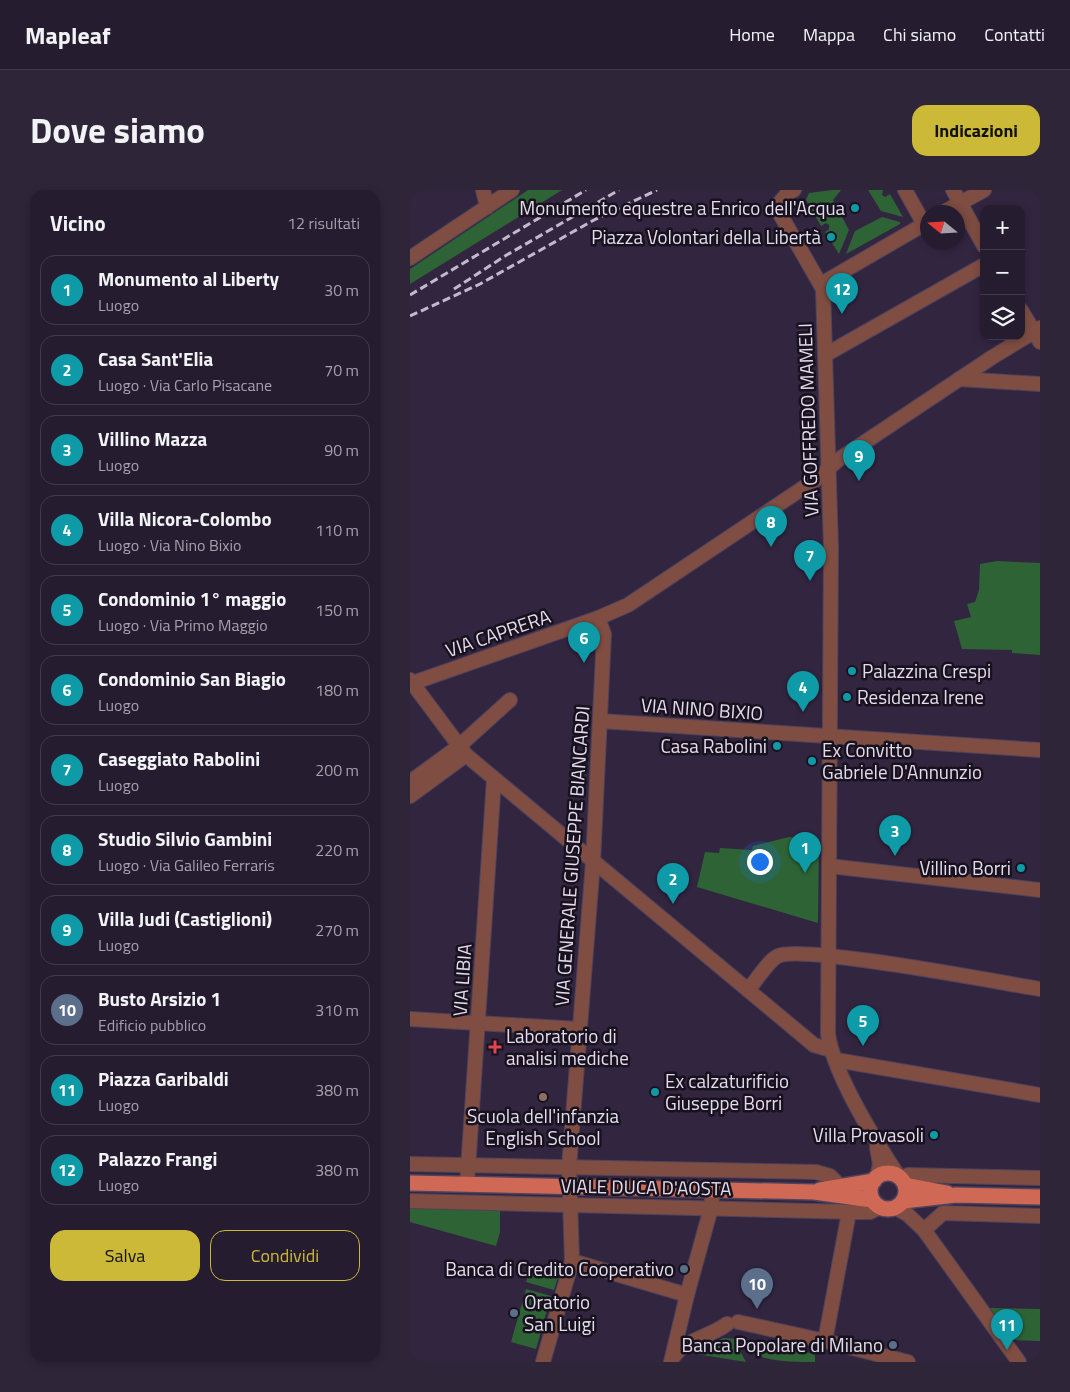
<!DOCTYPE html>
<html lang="it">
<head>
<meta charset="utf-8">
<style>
  body { margin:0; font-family:"Titillium Web",sans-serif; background:#2e2538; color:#f1f3f6 }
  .controls { position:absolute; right:15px; top:15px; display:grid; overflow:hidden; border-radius:10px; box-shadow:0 2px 8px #0003 }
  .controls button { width:45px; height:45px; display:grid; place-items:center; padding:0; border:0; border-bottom:1px solid #423a4c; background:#261c30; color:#f1f3f6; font:25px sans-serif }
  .compass { position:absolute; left:510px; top:15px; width:45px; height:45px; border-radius:50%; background:#261c30; box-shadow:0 2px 8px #0003; rotate:288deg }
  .you { position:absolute; left:349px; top:671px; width:18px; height:18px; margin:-12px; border:4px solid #fff; border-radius:50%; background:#1a73e8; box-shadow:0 0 0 8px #1a73e833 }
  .badge { display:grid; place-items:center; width:32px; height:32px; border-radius:50%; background:#ccb938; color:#fff; font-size:16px; font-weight:700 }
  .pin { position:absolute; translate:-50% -41px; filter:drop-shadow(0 1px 2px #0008) }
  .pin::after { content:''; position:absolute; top:26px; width:18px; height:15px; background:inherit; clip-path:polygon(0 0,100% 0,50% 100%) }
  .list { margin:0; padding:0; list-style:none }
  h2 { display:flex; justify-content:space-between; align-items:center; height:65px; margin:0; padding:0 20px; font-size:21px }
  h2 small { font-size:16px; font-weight:400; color:#a4a1ab }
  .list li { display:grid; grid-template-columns:32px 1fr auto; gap:15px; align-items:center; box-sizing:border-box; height:70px; margin:0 10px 10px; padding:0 10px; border:1px solid #423a4c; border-radius:15px }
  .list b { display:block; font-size:19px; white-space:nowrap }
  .list p { margin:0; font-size:16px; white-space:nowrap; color:#a4a1ab }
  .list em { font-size:16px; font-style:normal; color:#a4a1ab }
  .actions { display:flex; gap:10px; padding:15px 20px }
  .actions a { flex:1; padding:11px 0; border:1px solid #ccb938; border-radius:15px; text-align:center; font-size:18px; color:#ccb938 }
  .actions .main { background:#ccb938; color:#111 }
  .icon { flex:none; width:28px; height:28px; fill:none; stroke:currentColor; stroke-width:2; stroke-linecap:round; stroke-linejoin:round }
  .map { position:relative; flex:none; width:630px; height:1172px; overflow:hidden; border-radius:15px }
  header { display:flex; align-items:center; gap:30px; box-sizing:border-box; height:70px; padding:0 25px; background:#261c30; border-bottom:1px solid #423a4c }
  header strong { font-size:24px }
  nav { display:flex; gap:28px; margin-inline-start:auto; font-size:18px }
  .intro { display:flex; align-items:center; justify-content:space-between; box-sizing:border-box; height:120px; padding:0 30px }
  h1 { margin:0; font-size:35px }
  .button { padding:12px 22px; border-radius:15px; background:#ccb938; color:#111; font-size:18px; font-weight:700 }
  main { display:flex; gap:30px; padding:0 30px }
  aside { flex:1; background:#261c30; border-radius:15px; box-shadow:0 2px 8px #0003 }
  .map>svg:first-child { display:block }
  .green { fill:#2e6435 }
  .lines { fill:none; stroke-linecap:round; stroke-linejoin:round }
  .minor-casing { stroke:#4e425c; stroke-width:16 }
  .major-casing { stroke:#4e425c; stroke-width:18 }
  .minor { stroke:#7f4d42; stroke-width:14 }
  .major { stroke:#cf6855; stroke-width:15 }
  .rail { stroke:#c2b9cd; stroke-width:3; stroke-dasharray:8 4; stroke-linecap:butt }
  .culture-dot { fill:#0f9aa8; stroke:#17121d; stroke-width:2 }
  .health-dot { fill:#e0444e; stroke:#17121d; stroke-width:2 }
  .education-dot { fill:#8d6e63; stroke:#17121d; stroke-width:2 }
  .service-dot { fill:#5c6f8a; stroke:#17121d; stroke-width:2 }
  .labels { text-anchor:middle; stroke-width:5; stroke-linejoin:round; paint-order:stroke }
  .poi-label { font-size:19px; fill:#e4dcee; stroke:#17121d; text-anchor:end }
  .street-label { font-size:19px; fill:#e4dcee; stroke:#17121d }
</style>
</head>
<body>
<header>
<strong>Mapleaf</strong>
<nav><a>Home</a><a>Mappa</a><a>Chi siamo</a><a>Contatti</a></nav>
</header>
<div class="intro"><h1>Dove siamo</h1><a class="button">Indicazioni</a></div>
<main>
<aside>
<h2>Vicino<small>12 risultati</small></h2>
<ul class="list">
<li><span class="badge" style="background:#0f9aa8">1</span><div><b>Monumento al Liberty</b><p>Luogo</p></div><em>30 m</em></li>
<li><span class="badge" style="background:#0f9aa8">2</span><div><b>Casa Sant'Elia</b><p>Luogo · Via Carlo Pisacane</p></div><em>70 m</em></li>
<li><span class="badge" style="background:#0f9aa8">3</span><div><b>Villino Mazza</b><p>Luogo</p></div><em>90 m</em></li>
<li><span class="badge" style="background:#0f9aa8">4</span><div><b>Villa Nicora-Colombo</b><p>Luogo · Via Nino Bixio</p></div><em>110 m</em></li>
<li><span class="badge" style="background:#0f9aa8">5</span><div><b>Condominio 1° maggio</b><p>Luogo · Via Primo Maggio</p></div><em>150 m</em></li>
<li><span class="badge" style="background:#0f9aa8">6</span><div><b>Condominio San Biagio</b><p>Luogo</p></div><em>180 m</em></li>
<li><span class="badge" style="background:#0f9aa8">7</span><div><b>Caseggiato Rabolini</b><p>Luogo</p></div><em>200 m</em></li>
<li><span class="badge" style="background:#0f9aa8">8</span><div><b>Studio Silvio Gambini</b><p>Luogo · Via Galileo Ferraris</p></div><em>220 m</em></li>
<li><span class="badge" style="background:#0f9aa8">9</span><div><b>Villa Judi (Castiglioni)</b><p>Luogo</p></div><em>270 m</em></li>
<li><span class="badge" style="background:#5c6f8a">10</span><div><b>Busto Arsizio 1</b><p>Edificio pubblico</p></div><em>310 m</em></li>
<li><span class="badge" style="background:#0f9aa8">11</span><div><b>Piazza Garibaldi</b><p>Luogo</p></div><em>380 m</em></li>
<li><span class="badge" style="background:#0f9aa8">12</span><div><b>Palazzo Frangi</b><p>Luogo</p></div><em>380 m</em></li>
</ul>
<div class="actions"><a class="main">Salva</a><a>Condividi</a></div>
</aside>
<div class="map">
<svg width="630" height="1172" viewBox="0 0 630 1172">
  <rect width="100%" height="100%" fill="#322540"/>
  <g class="green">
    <polygon points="118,0 152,0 0,94 0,79"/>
    <polygon points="422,0 431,0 423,10 439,40 429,64 415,42 419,39 419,35 416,33 411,36 396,10 399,3"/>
    <polygon points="458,0 473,0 472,5 475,7 480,4 493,27 471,21"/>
    <polygon points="472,27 490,32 490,34 436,64 445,41"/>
    <polygon points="587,371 630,373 630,465 602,463 602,460 552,459 544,431 561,427 557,414 565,412 569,400 570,374"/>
    <polygon points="379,647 409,649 408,733 287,697 295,662 309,663 310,658 342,660 343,656"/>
    <polygon points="0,1018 90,1019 90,1042 86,1056 0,1032"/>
    <polygon points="122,1073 150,1081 144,1100 116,1092"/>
    <polygon points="116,1099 141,1106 126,1159 101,1152"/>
    <polygon points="580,1118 630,1119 630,1151 602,1150"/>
    <polygon points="314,1148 328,1149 328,1157 336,1172 274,1162"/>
    <path d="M337,1150L405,1164V1172C387,1172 332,1172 335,1151Z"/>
  </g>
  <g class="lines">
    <g class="minor-casing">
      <g id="minor">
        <polyline points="73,0 77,17"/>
        <polyline points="384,0 377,4 366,17 413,99"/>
        <polyline points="495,0 514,34"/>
        <polyline points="543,0 574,56"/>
        <polyline points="534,22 574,0"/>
        <polyline points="0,68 102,0"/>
        <polyline points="611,120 630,152"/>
        <polyline points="415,165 574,75"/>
        <polyline points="549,189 630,194"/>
        <polyline points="0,490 56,565 404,855 421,860"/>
        <polyline points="0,494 188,428 218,415 408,288 428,270 581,168 630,138"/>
        <polyline points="190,531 630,560"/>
        <polyline points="0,592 48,557 100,510"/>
        <polyline points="0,606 56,565"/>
        <polyline points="419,676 630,700"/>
        <path d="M338,800C345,792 359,770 368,766C391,754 592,793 630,799"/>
        <polyline points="0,829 169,839"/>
        <polyline points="426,870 630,905"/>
        <polyline points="0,974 406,982 420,986 430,996"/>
        <path d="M489,987C466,952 424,885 418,844L421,358L413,99L418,90L518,32"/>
        <polyline points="467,988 470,974 467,958"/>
        <polyline points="491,989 498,985 630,988"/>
        <polyline points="57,994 84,589"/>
        <polyline points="0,1011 446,1022 460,1022 470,1017"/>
        <polyline points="486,1018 497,1024 514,1040 609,1172"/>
        <polyline points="514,1040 533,1023 630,1026"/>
        <polyline points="162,1071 277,1105"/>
        <polyline points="328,1132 415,1151 498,1172"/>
        <polyline points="415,1151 439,1022"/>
        <path d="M263,1167C277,1148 298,1148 317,1134"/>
        <polyline points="133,1172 162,1071 159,977 183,672 194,444 188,428"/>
        <polyline points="261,1172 277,1105 301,1018 303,999"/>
      </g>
    </g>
    <g class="major-casing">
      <g id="major">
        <circle cx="478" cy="1001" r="18"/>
        <polyline points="0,993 404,1002 462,1010"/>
        <polyline points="495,995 537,1003"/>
        <polyline points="410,1000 464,991"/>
        <polyline points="493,1011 546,1005 630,1007"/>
      </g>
    </g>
    <use href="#minor" class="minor"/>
    <use href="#major" class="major"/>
    <g class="rail">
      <polyline points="44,99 95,66 209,0"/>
      <polyline points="0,105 176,0"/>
      <polyline points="0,126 70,94 184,30 247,0"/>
    </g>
  </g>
  <g class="culture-dot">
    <circle cx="445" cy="18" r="5"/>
    <circle cx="421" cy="47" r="5"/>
    <circle cx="442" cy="481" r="5"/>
    <circle cx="437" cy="507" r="5"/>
    <circle cx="367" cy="556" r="5"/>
    <circle cx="402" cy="571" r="5"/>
    <circle cx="611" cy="678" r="5"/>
    <circle cx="245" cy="902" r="5"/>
    <circle cx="524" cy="945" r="5"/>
  </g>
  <path class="health-dot" d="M82.5 849.5h5v5h5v5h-5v5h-5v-5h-5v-5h5z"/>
  <circle class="education-dot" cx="133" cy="907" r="5"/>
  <g class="service-dot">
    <circle cx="274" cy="1079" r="5"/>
    <circle cx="104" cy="1123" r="5"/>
    <circle cx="483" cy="1155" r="5"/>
  </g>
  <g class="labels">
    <g class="poi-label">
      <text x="435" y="25">Monumento equestre a Enrico dell'Acqua</text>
      <text x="411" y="54">Piazza Volontari della Libertà</text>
      <text x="452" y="488" text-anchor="start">Palazzina Crespi</text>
      <text x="447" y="514" text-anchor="start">Residenza Irene</text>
      <text x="357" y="563">Casa Rabolini</text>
      <text x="412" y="567" text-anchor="start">Ex Convitto<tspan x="412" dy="22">Gabriele D'Annunzio</tspan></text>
      <text x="601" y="685">Villino Borri</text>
      <text x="96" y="853" text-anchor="start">Laboratorio di<tspan x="96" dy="22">analisi mediche</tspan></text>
      <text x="255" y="898" text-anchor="start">Ex calzaturificio<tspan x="255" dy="22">Giuseppe Borri</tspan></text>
      <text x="133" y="933" text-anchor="middle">Scuola dell'infanzia<tspan x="133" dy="22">English School</tspan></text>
      <text x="514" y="952">Villa Provasoli</text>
      <text x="264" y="1086">Banca di Credito Cooperativo</text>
      <text x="114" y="1119" text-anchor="start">Oratorio<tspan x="114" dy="22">San Luigi</tspan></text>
      <text x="473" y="1162">Banca Popolare di Milano</text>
    </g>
    <g class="street-label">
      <text transform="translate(398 230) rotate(-92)" y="7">VIA GOFFREDO MAMELI</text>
      <text transform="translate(88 443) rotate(-19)" y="7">VIA CAPRERA</text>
      <text transform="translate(292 519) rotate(4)" y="7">VIA NINO BIXIO</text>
      <text transform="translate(162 666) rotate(-86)" y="7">VIA GENERALE GIUSEPPE BIANCARDI</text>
      <text transform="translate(52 790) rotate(-86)" y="7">VIA LIBIA</text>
      <text transform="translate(236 997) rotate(1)" y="7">VIALE DUCA D'AOSTA</text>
    </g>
  </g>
</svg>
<div class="controls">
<button>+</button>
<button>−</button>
<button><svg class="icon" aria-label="layers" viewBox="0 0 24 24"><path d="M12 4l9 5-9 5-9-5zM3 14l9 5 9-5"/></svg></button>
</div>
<svg class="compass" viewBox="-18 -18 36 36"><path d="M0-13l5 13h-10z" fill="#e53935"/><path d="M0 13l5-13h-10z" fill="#a4a1ab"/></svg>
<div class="you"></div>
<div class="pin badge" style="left:395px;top:683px;background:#0f9aa8">1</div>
<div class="pin badge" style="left:263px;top:714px;background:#0f9aa8">2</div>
<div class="pin badge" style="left:485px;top:666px;background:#0f9aa8">3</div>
<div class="pin badge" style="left:393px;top:522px;background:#0f9aa8">4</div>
<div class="pin badge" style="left:453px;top:856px;background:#0f9aa8">5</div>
<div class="pin badge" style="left:174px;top:473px;background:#0f9aa8">6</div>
<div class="pin badge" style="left:400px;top:391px;background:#0f9aa8">7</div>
<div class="pin badge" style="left:361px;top:357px;background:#0f9aa8">8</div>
<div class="pin badge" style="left:449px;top:291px;background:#0f9aa8">9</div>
<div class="pin badge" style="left:347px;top:1119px;background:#5c6f8a">10</div>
<div class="pin badge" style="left:597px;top:1160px;background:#0f9aa8">11</div>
<div class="pin badge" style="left:432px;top:124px;background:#0f9aa8">12</div>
</div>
</main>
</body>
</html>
